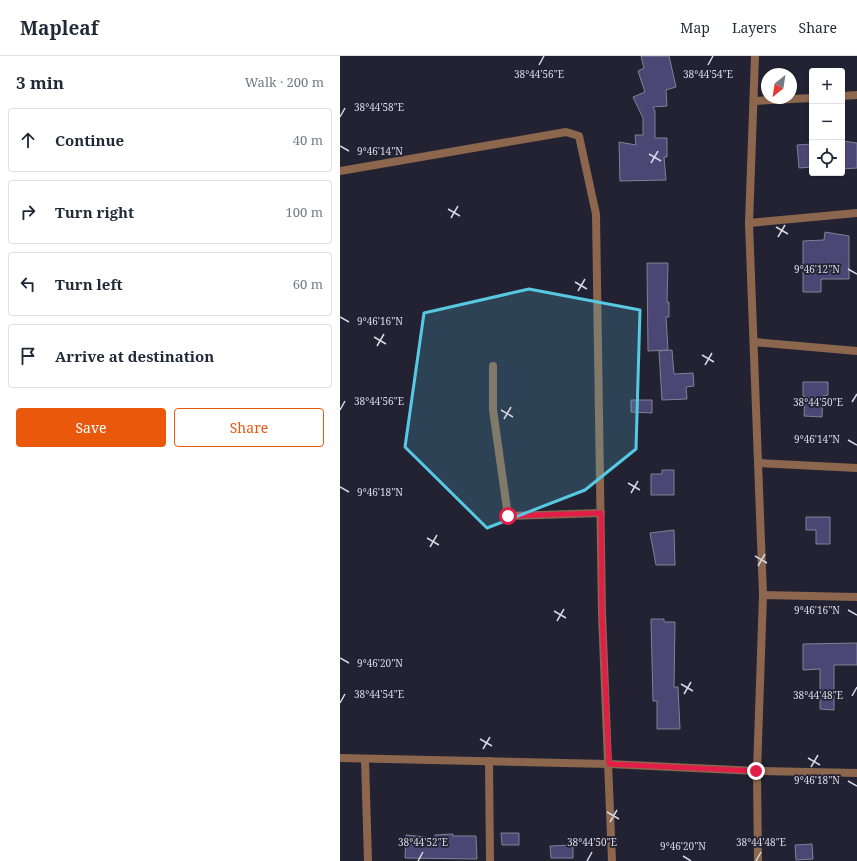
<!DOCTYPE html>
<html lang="en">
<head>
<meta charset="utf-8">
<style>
  body { margin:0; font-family:"Noto Serif",serif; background:#f6f6f7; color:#1f2937 }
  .controls { position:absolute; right:12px; top:12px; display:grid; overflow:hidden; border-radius:4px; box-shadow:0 1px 3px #0004 }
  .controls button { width:36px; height:36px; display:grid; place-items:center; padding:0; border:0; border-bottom:1px solid #e0e1e3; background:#fff; color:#1f2937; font:20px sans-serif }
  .compass { position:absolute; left:421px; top:12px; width:36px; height:36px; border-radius:50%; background:#fff; box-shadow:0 1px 3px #0004; rotate:210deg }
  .stop { position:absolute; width:12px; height:12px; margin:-9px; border:3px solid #e11d48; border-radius:50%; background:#fff }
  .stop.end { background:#e11d48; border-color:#fff; box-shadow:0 1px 4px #0008 }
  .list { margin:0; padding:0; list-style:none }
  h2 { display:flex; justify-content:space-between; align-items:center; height:52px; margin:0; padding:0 16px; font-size:17px }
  h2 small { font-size:13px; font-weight:400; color:#747a83 }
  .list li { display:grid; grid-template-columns:26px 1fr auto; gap:12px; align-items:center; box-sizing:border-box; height:64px; margin:0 8px 8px; padding:0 8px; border:1px solid #e0e1e3; border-radius:4px }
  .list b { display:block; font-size:15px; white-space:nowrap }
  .list em { font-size:13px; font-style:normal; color:#747a83 }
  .actions { display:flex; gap:8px; padding:12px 16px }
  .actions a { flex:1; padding:9px 0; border:1px solid #ea580c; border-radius:4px; text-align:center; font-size:14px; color:#ea580c }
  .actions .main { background:#ea580c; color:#fff }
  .icon { flex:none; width:22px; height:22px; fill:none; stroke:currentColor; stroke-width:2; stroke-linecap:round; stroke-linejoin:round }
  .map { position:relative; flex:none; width:517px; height:805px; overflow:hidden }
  header { display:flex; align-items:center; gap:24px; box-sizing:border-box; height:56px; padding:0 20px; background:#fff; border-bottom:1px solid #e0e1e3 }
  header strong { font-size:19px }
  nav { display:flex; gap:22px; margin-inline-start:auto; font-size:14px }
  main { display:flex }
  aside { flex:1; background:#fff }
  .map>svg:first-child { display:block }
  .building { fill:#4c4674; stroke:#828096 }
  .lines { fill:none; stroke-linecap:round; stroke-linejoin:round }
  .minor { stroke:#8c674d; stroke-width:8 }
  .route { stroke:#e11d48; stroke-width:5 }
  .marked { fill:#57c9e2; fill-opacity:0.2; stroke:#57c9e2; stroke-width:3; stroke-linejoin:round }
  .ticks { fill:none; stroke:#d8d8e4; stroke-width:1.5 }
  .ticks-label { font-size:10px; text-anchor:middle; fill:#d8d8e4; stroke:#232233; stroke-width:3.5; stroke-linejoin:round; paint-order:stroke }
</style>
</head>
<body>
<header>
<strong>Mapleaf</strong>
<nav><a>Map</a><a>Layers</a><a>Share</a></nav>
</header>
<main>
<aside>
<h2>3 min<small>Walk · 200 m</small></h2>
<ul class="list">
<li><svg class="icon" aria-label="ahead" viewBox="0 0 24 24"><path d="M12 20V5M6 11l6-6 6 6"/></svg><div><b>Continue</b></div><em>40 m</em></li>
<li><svg class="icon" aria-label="right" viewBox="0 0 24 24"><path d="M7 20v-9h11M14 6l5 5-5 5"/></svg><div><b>Turn right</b></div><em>100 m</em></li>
<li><svg class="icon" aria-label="left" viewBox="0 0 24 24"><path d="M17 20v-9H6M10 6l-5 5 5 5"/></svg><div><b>Turn left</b></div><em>60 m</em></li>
<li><svg class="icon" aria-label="arrive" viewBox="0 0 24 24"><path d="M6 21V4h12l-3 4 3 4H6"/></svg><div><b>Arrive at destination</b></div></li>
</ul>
<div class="actions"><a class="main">Save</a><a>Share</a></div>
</aside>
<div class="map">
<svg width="517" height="805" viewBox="0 0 517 805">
  <rect width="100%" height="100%" fill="#232233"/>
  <g class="building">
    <polygon points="301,0 329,0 336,31 326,34 327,50 313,51 315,55 315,82 327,82 327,101 324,101 326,124 280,125 279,86 296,89 295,79 303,79 303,62 293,41 305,36 298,15 304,12"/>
    <polygon points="503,85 517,87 517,112 502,113"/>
    <polygon points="472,88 472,111 459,112 457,89"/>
    <polygon points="485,176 509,180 509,223 481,223 481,236 463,236 463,185 484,184"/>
    <polygon points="307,207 328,207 327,246 329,246 329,261 326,261 328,294 308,295"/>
    <polygon points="332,294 334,318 353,317 354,330 346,331 347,343 322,344 319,295"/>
    <polygon points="463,326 488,326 488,339 483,340 482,361 464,360 465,340 463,340"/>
    <polygon points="291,344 312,344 312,357 291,356"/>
    <polygon points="322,414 334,414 334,439 311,439 311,418 322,418"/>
    <polygon points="466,461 490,461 490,488 476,488 476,474 466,474"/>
    <polygon points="334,474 335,509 316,509 310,477"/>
    <polygon points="311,563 324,563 324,566 335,566 334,631 338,631 340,673 317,673 317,645 313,645"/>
    <polygon points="517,587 517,609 494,609 494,654 480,653 480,613 463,614 463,588"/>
    <polygon points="161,777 179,777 179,789 162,789"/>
    <polygon points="113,778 113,780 136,780 137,803 65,802 66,779 95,782 95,779"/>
    <polygon points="472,788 473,803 456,804 455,789"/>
    <polygon points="233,789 233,802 211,802 210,790"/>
  </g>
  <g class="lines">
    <g class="minor">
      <polyline points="415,0 409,167 423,539 417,715 418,805"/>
      <polyline points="502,40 517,39"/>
      <polyline points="414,45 472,42"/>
      <polyline points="0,115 226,76 239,80 256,158 262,558 272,805"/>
      <polyline points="409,167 517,157"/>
      <polyline points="414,286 517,295"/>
      <polyline points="153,310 153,354 168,460 261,457"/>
      <polyline points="418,407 517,412"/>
      <polyline points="423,539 517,541"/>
      <polyline points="0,702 269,708 417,715 517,717"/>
      <polyline points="25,703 28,805"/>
      <polyline points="149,705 150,805"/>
    </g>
  </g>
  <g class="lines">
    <polyline class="route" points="168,460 261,457 262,558 269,708 416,715"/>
  </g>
  <path class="marked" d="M189,233L300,254L296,393L245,434L147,472L65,391L84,257Z"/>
  <path class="ticks" d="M199,9L204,0M368,9L373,0M0,61L5,52M0,90L9,95M309,98L321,105M311,107L318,95M108,153L120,160M111,162L118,150M436,171L448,178M438,181L445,169M508,213L517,218M235,226L247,233M238,235L245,223M0,261L9,266M34,281L46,288M37,290L44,278M362,299L374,306M365,309L372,297M512,346L517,338M0,354L5,345M161,354L173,361M164,363L171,351M508,384L517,389M288,427L300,434M0,431L9,436M291,437L298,425M87,482L99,489M90,491L97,479M415,500L427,507M418,510L425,498M508,554L517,559M214,555L226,562M217,565L224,553M0,602L9,607M341,628L353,635M344,638L351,626M512,640L517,631M0,647L5,638M140,683L152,690M143,693L150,681M468,702L480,709M471,711L478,699M508,725L517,730M267,756L279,763M270,766L277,754M343,800L351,805M78,805L83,796M247,805L252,796M416,805L421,796"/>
  <g class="ticks-label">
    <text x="199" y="22">38°44'56"E</text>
    <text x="368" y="22">38°44'54"E</text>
    <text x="39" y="55">38°44'58"E</text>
    <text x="40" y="99">9°46'14"N</text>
    <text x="477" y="217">9°46'12"N</text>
    <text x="40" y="269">9°46'16"N</text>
    <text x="39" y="349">38°44'56"E</text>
    <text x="478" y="350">38°44'50"E</text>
    <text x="477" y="387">9°46'14"N</text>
    <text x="40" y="440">9°46'18"N</text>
    <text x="477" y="558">9°46'16"N</text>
    <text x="40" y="611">9°46'20"N</text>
    <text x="39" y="642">38°44'54"E</text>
    <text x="478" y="643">38°44'48"E</text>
    <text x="477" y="728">9°46'18"N</text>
    <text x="83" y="790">38°44'52"E</text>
    <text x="252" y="790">38°44'50"E</text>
    <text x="421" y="790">38°44'48"E</text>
    <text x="343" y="794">9°46'20"N</text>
  </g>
</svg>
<div class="controls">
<button>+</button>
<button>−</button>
<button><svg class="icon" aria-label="locate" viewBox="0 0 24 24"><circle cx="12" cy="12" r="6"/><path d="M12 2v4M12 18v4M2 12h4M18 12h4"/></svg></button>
</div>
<svg class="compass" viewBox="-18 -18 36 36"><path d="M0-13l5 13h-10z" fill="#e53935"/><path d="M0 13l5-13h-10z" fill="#747a83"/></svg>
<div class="stop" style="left:168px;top:460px"></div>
<div class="stop end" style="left:416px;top:715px"></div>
</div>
</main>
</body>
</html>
